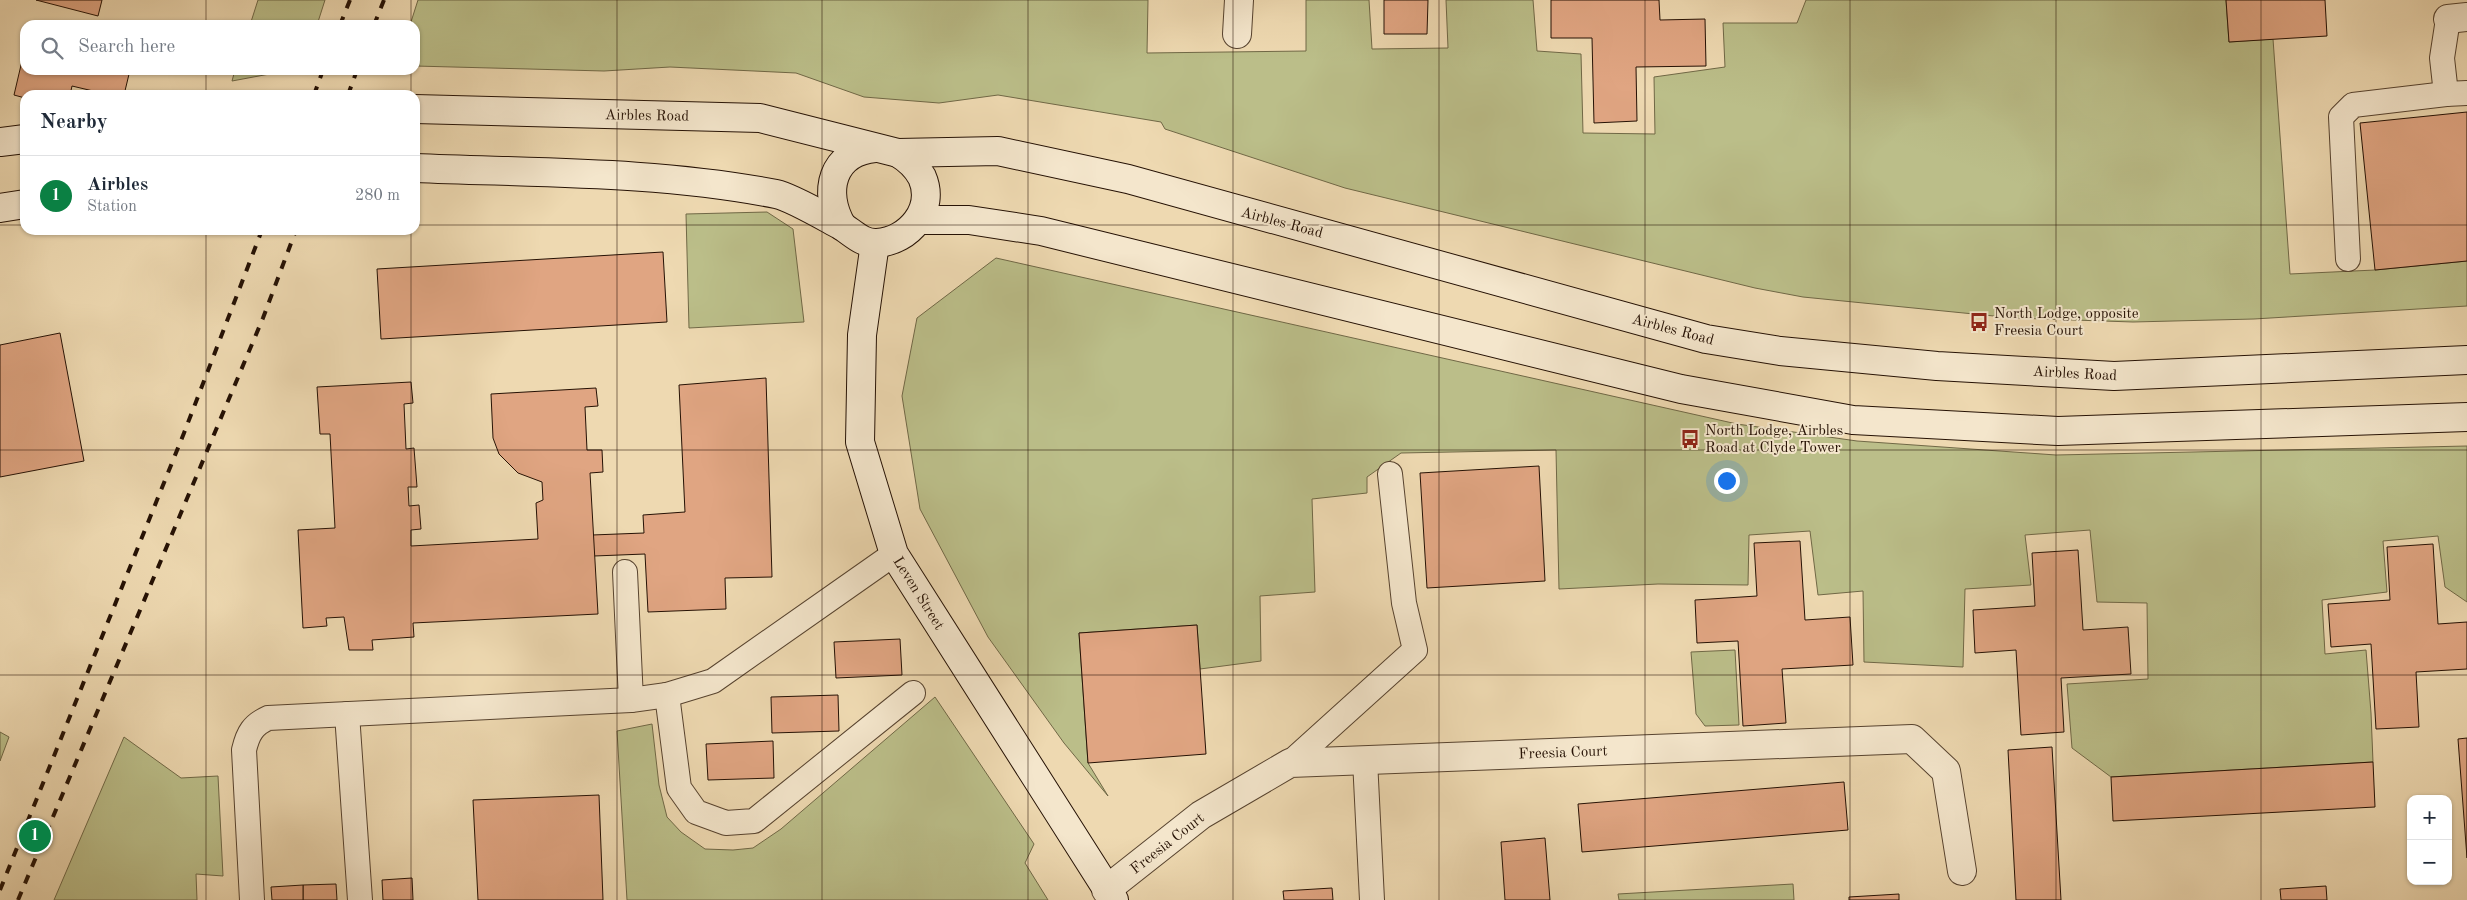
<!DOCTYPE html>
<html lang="en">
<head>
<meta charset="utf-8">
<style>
  body { margin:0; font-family:"Old Standard TT",serif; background:#f2f2f3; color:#1f2937 }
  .controls { position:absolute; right:15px; bottom:15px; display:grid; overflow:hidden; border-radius:10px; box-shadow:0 1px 4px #0004 }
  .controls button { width:45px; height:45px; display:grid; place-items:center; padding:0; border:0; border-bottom:1px solid #e0e1e3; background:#fff; color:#1f2937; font:25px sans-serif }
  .you { position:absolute; left:1726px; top:480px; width:18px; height:18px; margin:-12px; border:4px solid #fff; border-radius:50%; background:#1a73e8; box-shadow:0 0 0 8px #1a73e833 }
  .badge { display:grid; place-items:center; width:32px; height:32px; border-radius:50%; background:#0b8043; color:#fff; font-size:16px; font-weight:700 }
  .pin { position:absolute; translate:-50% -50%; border:2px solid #fff; box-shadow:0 1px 5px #0006 }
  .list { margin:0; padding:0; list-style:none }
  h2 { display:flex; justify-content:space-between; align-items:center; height:65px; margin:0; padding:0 20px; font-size:21px }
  h2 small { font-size:16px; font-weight:400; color:#747a83 }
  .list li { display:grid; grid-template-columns:32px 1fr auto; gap:15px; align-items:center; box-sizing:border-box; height:80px; padding:0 20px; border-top:1px solid #e0e1e3 }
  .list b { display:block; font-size:19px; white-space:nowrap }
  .list p { margin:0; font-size:16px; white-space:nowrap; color:#747a83 }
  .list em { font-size:16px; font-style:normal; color:#747a83 }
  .icon { flex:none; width:28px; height:28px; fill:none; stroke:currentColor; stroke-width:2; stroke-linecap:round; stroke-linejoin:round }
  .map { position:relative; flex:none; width:2467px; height:900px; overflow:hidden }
  .search { position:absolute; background:#fff; box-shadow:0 1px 4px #0004; left:20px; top:20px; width:400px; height:55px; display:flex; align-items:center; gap:12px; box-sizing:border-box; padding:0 18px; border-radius:15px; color:#747a83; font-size:19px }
  .panel { position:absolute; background:#fff; box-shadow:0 1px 4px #0004; left:20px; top:90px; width:400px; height:145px; border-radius:15px }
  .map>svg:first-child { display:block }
  .green { fill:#bbbe89; stroke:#706846 }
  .building { fill:#e0a582; stroke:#251104 }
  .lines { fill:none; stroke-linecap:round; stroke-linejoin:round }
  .lane-casing { stroke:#57432f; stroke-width:26 }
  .street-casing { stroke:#57432f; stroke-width:30 }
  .secondary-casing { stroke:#251104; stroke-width:30 }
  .lane { stroke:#f4e6cc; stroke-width:24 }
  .street { stroke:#f4e6cc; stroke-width:28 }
  .secondary { stroke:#f4e6cc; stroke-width:28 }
  .rail { stroke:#251104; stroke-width:4; stroke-dasharray:9 9; stroke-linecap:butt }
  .grid { fill:none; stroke:#251104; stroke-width:1; stroke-opacity:0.55 }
  .labels { text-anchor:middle; stroke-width:4; stroke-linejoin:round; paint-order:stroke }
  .street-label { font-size:15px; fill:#251104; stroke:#f4e6cc }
  .poi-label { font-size:15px; fill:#251104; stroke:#f4e6cc; text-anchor:start }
</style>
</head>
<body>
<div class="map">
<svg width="2467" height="900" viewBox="0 0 2467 900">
  <rect width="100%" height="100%" fill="#eed9b1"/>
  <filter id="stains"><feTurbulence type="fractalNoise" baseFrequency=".004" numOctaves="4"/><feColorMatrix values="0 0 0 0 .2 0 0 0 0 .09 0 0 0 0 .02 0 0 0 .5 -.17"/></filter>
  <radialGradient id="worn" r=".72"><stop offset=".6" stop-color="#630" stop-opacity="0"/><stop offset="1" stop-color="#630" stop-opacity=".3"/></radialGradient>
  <g class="green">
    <polygon points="258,0 325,0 317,25 250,25"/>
    <polygon points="418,0 1148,0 1147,53 1306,51 1306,0 1369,0 1372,49 1448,48 1446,0 1533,0 1537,51 1581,54 1583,133 1655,134 1654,77 1725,67 1723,23 1797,23 1806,0 2226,0 2229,42 2273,39 2290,274 2375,270 2467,261 2467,306 2254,319 2133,322 2014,318 1803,297 1755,288 1345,188 1165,129 1161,122 998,95 939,103 864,97 796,73 670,67 604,71 415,66 415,25 410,25"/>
    <polygon points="235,70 291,70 232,81"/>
    <polygon points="767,212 793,229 804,322 689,328 686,214"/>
    <polygon points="996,258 1737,424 1857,441 2056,455 2467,446 2467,602 2445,587 2438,536 2383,541 2387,592 2322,600 2325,654 2366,650 2371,713 2373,762 2111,777 2072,748 2067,684 2148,679 2147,603 2097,602 2090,530 2025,535 2031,585 1965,589 1963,667 1864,662 1863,591 1818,595 1810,531 1749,535 1748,585 1658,584 1559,589 1556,450 1401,453 1367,477 1367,493 1312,499 1315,592 1260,596 1261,661 1200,669 1197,625 1079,633 1088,763 1108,796 1064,743 988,637 920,509 902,396 917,318"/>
    <polygon points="1735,650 1739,725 1705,726 1696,714 1691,652"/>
    <polygon points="935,697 1034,844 1025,863 1048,900 627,900 617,731 652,724 659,785 667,817 681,832 705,849 733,850 753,848 781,829"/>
    <polygon points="0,732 9,737 0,761"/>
    <polygon points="124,737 181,778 218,776 223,876 196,874 197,900 54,900"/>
    <polygon points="1793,884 1794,900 1619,900 1618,894"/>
  </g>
  <g class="building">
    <polygon points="36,0 102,0 98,16"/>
    <polygon points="1384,0 1428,0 1427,34 1384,34"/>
    <polygon points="1551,0 1659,0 1660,20 1705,19 1706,66 1636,67 1637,121 1594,123 1592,38 1551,38"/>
    <polygon points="2226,0 2325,0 2327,36 2229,42"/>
    <polygon points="25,48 25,70 130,70 124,95 110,95 72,86 70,95 25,95 25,98 14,95"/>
    <polygon points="2467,112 2467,261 2375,270 2360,123"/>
    <polygon points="663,252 667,322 381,339 377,269"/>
    <polygon points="60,333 84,461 0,477 0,345"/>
    <polygon points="766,378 772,577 725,578 726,609 648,612 645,554 594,556 592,535 644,533 643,515 685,512 679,385"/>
    <polygon points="411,382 413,403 404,404 406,449 414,448 417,487 408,487 409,506 419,505 421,529 411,530 411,546 538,539 536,503 543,500 542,482 518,473 499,454 493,438 491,394 596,388 598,406 585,407 587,450 602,450 603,472 590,473 598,614 413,623 414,637 372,640 373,650 349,650 344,617 326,618 327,626 303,628 298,530 335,528 330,434 320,434 317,387"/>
    <polygon points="1539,466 1545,581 1427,588 1420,473"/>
    <polygon points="1800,541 1805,620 1850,617 1853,665 1782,669 1786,723 1743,726 1738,641 1697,643 1695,600 1757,596 1754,543"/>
    <polygon points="2433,544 2438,624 2467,622 2467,669 2416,672 2419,727 2376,729 2371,644 2331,647 2328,604 2390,600 2387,547"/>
    <polygon points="2078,550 2083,630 2128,627 2131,674 2061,678 2064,732 2021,735 2016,650 1975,653 1973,610 2035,606 2032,553"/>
    <polygon points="1197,625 1206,754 1088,763 1079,633"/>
    <polygon points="900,639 902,675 836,678 834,642"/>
    <polygon points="838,695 839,731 772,733 771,697"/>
    <polygon points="2467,738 2467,858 2458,739"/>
    <polygon points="773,741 774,778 708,780 706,744"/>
    <polygon points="2052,747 2061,900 2016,900 2008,750"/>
    <polygon points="2373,762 2375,807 2113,821 2111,777"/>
    <polygon points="1844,782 1848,830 1582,852 1578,804"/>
    <polygon points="599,795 603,900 478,900 473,800"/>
    <polygon points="1545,838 1550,900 1505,900 1501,842"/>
    <polygon points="412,878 413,900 383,900 382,880"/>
    <polygon points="336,884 337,900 303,900 303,885"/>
    <polygon points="303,885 303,900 272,900 271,887"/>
    <polygon points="2326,886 2327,900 2281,900 2280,889"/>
    <polygon points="1332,888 1333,900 1284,900 1283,891"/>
    <polygon points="1899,894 1899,900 1849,900 1849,897"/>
  </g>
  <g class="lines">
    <g class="lane-casing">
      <g id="lane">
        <polyline points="2448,19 2442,58 2446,94 2467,93"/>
        <polyline points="2348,259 2341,117 2353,105 2446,94"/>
        <polyline points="625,572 631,700"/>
        <polyline points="667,695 679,788 696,812 726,823 754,821 913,693"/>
        <polyline points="347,714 360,900"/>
        <polyline points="1365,760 1372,900"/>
        <polyline points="1290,763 1415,650 1404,603 1390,474"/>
        <path d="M252,900L244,750C248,733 253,725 268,718L631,700L667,695L713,681L894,554"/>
      </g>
    </g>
    <g class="street-casing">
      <g id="street">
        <polyline points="2448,19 2467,17"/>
        <polyline points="1237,34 1239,0"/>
        <polyline points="1106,890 1201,815 1290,763 1912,739 1946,771 1962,871"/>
      </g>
    </g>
    <g class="secondary-casing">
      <g id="secondary">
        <polyline points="415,109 760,118 898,153 998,151 1128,179 1706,339 1780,351 1937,366 2114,376 2467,360"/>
        <polyline points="0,142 25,139"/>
        <path d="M415,168C535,173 658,171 776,194C791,197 825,217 840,225C852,232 862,244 877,243C909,241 936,209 922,177C916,166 908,159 898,153"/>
        <polyline points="0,208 25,204"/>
        <polyline points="919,220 969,220 1041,231 1681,389 1853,420 2058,431 2467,417"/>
        <path d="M842,226C822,192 832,152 875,148"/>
        <polyline points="875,243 862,335 860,442 894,554 1114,900"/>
      </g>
    </g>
    <use href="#lane" class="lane"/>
    <use href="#street" class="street"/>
    <use href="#secondary" class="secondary"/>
    <g class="rail">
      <polyline points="340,25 350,0"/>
      <polyline points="374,25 384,0"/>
      <polyline points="314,95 323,70"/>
      <polyline points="348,95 357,70"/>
      <polyline points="0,890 184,433 262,230"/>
      <polyline points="18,900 263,318 296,230"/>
    </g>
  </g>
  <path class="grid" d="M206,0V25M411,0V25M617,0V900M822,0V900M1028,0V900M1233,0V900M1439,0V900M1645,0V900M1850,0V900M2056,0V900M2261,0V900M206,70V95M411,70V95M0,225H25M415,225H2467M206,230V900M411,230V900M0,450H2467M0,675H2467"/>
  <defs>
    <g id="bus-bare" transform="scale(1.5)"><path d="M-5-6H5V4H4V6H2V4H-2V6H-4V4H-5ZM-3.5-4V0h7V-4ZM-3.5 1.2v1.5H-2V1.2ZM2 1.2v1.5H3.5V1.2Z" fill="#8f2418" stroke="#f4e6cc" stroke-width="2.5" paint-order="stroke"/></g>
  </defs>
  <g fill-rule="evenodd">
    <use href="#bus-bare" x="1979" y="322"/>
    <use href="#bus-bare" x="1690" y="439"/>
  </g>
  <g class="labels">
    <g class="street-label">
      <text transform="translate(647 115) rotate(1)" y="5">Airbles Road</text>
      <text transform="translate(1282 222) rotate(15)" y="5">Airbles Road</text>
      <text transform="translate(1673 329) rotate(15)" y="5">Airbles Road</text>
      <text transform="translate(2075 373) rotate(3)" y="5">Airbles Road</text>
      <text transform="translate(919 593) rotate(58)" y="5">Leven Street</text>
      <text transform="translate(1563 752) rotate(-2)" y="5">Freesia Court</text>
      <text transform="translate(1167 843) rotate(-38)" y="5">Freesia Court</text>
    </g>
    <g class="poi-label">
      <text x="1994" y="318">North Lodge, opposite<tspan x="1994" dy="17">Freesia Court</tspan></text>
      <text x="1705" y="435">North Lodge, Airbles<tspan x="1705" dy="17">Road at Clyde Tower</tspan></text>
    </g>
  </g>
  <rect width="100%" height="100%" filter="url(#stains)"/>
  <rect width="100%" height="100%" fill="url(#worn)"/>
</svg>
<div class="controls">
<button>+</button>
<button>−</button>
</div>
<div class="you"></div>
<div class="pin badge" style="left:35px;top:836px">1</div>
<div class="search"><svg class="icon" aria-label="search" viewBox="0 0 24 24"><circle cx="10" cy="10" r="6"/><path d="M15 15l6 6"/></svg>Search here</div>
<section class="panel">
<h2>Nearby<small></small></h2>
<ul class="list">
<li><span class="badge">1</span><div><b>Airbles</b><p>Station</p></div><em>280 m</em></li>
</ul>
</section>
</div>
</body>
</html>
